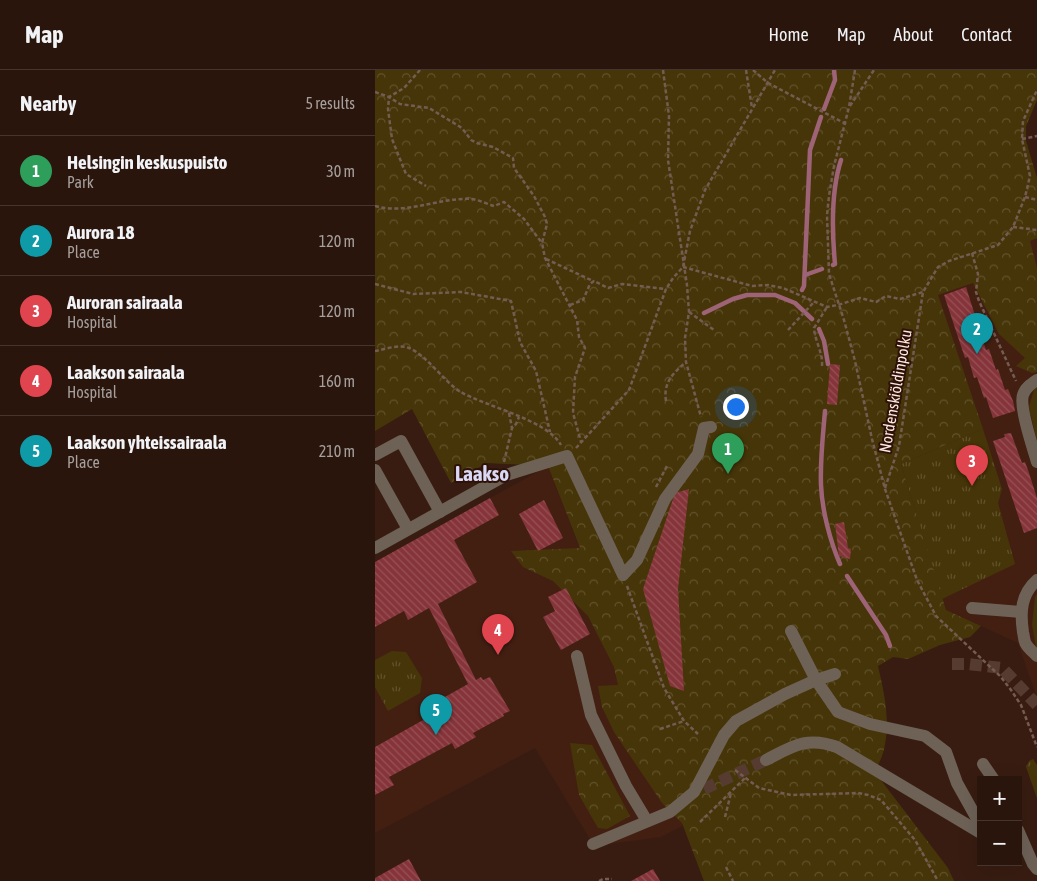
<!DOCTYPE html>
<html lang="en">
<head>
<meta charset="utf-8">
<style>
  body { margin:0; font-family:"Asap Condensed",sans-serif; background:#36221b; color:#f1f3f6 }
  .controls { position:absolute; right:15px; bottom:15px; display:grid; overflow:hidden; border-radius:0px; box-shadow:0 5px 20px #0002 }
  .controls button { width:45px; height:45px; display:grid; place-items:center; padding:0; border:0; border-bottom:1px solid #46342e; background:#2a150d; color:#f1f3f6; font:25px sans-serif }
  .you { position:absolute; left:360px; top:336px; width:18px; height:18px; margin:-12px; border:4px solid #fff; border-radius:50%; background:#1a73e8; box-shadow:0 0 0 8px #1a73e833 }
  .badge { display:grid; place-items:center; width:32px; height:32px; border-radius:50%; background:#b45309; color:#fff; font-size:16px; font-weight:700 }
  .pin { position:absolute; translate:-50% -41px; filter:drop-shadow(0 1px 2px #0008) }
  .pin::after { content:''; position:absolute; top:26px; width:18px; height:15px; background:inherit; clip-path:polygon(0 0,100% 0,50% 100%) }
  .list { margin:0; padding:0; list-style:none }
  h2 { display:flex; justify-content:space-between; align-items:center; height:65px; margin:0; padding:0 20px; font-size:21px }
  h2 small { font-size:16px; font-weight:400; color:#a59f9d }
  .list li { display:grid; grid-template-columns:32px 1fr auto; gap:15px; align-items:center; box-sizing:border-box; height:70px; padding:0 20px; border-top:1px solid #46342e }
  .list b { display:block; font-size:19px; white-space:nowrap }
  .list p { margin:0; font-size:16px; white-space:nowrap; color:#a59f9d }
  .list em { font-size:16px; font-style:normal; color:#a59f9d }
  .map { position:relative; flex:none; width:662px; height:811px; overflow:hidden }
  header { display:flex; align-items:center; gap:30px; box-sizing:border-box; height:70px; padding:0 25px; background:#2a150d; border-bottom:1px solid #46342e }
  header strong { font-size:24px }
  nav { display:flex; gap:28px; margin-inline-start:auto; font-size:18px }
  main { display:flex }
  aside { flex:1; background:#2a150d }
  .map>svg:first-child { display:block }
  .built { fill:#431f12 }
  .grass { fill:url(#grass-tufts) }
  .forest { fill:url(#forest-crowns) }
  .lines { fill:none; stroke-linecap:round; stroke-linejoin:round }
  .stream { stroke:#9e6377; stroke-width:4.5 }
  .building { fill:url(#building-back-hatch) }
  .minor-tunnel { stroke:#563b30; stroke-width:12; stroke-dasharray:12 6; stroke-linecap:butt }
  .path { stroke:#755c52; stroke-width:2.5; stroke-dasharray:4 2.5; stroke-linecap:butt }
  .minor { stroke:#6e6257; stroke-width:12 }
  .labels { text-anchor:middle; stroke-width:4; stroke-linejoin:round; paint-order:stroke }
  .street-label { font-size:16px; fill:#fde9e1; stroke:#2e1208 }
  .district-label { font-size:21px; font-weight:bold; fill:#dad8f5; stroke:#2e1208 }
</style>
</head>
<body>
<header>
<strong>Map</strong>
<nav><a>Home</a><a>Map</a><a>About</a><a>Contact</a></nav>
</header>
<main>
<aside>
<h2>Nearby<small>5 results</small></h2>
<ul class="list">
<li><span class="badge" style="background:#2e9e5b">1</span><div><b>Helsingin keskuspuisto</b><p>Park</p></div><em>30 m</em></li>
<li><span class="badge" style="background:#0f9aa8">2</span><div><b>Aurora 18</b><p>Place</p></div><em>120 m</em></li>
<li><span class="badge" style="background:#e0444e">3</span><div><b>Auroran sairaala</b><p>Hospital</p></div><em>120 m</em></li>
<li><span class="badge" style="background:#e0444e">4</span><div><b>Laakson sairaala</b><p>Hospital</p></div><em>160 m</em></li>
<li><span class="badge" style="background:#0f9aa8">5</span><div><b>Laakson yhteissairaala</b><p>Place</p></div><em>210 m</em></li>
</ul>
</aside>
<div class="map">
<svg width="662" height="811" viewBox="0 0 662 811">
  <defs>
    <pattern id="grass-tufts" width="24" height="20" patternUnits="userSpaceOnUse" patternTransform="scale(1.25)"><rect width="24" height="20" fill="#463508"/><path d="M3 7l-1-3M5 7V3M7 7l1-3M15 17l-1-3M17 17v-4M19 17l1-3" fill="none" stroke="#62522c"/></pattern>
    <pattern id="forest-crowns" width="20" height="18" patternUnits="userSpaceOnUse" patternTransform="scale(1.25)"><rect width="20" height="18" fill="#463508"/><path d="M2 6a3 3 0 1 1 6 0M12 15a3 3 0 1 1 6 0" fill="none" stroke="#62522c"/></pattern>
    <pattern id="building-back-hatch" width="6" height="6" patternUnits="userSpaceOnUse" patternTransform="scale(1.25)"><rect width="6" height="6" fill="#85343a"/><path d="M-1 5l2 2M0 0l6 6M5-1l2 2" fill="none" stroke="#975156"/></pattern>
  </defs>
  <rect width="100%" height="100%" fill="#381c11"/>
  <g class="built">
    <polygon points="662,168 662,628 643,573 571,540 526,394 565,207"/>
    <polygon points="173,396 311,754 286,767 219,776 160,678 0,763 0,492"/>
  </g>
  <g class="grass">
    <polygon points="662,318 662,371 654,337 659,320"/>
    <polygon points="608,359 627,419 623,433 640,494 567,529 526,394"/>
    <polygon points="662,524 662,582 657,555 660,527"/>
    <polygon points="17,581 31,582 47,608 45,623 13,641 0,617 0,590"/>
    <polygon points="658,689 662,695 662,728 651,697 654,691"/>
  </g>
  <g class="forest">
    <path d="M0,0H662V30L651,56V71L662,108V168L655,171L662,198V302L657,303L641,296L650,288L624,264L598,213L563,225L608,359L526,394L571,540L606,556L595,567L565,575L533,589L518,587L503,596C509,622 515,649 510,674C509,684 503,695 499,704L502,705L573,798L579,811H329L307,753L287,733L239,662L227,637L223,616L243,615L239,597L213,546L178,511L148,497L136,481L205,478L173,396L112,393L76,413L37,339L0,361Z"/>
    <polygon points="195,673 217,675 255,746 232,759 223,758 204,725"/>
  </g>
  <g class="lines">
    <g class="stream">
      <polyline points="449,39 460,10 459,0"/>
      <path d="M458,195L460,194C457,162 456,121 466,90"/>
      <polyline points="430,205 447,199"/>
      <polyline points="427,220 429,216 435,80 446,47"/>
      <polyline points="329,243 358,229 372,225 400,225 420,233 437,249"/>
      <polyline points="444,259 449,271 453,294"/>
      <path d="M450,341C448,365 445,390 446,415C447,440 455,471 465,494"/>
      <polyline points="472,506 511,565 515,576"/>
    </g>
  </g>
  <g class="building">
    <polygon points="591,217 611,280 614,279 621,300 623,299 630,320 633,319 638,331 640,341 618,348 611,327 609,328 602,307 599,308 593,287 590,288 569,225"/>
    <polygon points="455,294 465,295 462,335 452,334"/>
    <polygon points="636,363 647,393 650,392 653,400 662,428 662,458 649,463 618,371 630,367 629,364"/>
    <polygon points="314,419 303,519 309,621 295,616 268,519 300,423"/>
    <polygon points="115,428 124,445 79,470 102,512 63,534 101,610 106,607 108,610 115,607 135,641 128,644 129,646 98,663 101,667 80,679 77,673 14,707 19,715 0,725 0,677 66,640 61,632 93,614 54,538 33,550 29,541 0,557 0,492"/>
    <polygon points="169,430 188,468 163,481 144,444"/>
    <polygon points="469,452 473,478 476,479 475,489 464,486 460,454"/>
    <polygon points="191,518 215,564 186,580 168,547 180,541 173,527"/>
    <polygon points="34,789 46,811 0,811 0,808"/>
    <polygon points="278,799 285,811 256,811"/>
  </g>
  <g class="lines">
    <g class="minor-tunnel">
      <polyline points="577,594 593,594 627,598 662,635"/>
      <polyline points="329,719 391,690"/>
    </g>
    <g class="path">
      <polyline points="45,0 29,18 14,27 13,39 17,69 31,104 51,116"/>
      <polyline points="288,0 294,46 293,90 312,215 314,242 310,268 311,292 326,347"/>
      <polyline points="371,0 377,38"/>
      <polyline points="378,0 393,13 471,54"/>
      <polyline points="480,0 474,37 459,96 454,126 452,145 454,204 469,250 480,291 497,369 510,419 542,510 561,546 626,607 636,620 646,635 662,677"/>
      <polyline points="0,22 14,27 25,34 54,38 87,58 96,70 102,73 118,77 138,88 139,98 159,126 170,147 172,154 167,173 170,188 202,250 204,267 210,278 200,307 198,343 206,372"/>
      <polyline points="475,36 499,0"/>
      <polyline points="647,69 662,66"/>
      <polyline points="650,127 662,130"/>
      <path d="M0,136C32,145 64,127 97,129C104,130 112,134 119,136L129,132L149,149L167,173"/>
      <polyline points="638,157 662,160"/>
      <polyline points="597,183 603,204 601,222 604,231 641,311"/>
      <polyline points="171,189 218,211"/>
      <polyline points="308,197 377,216 393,215 408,218 452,237 463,235 485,228 501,232 511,226 525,229 548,222"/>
      <polyline points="0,214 38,224 86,222 136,231 145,272 161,301 175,362"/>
      <polyline points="195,235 208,230 215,214 219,211 233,218 247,214 291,219"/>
      <polyline points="314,242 339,260"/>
      <polyline points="413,260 439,232"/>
      <path d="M0,281C11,279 24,274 34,278C50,284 69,311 84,321C111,337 171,349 186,375"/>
      <path d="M447,296C448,282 440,272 439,258L452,237"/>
      <path d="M291,331C288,313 298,303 311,292"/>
      <polyline points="134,343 137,358"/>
      <polyline points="201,378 254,320 291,219 298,208 308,197 315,161 330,120 400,0"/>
      <polyline points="129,392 137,358 141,354 144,347"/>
      <polyline points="281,417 293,394"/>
      <polyline points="510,418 524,376 548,222 563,197 574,191 623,175 638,157 650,127 655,106 647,69 648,51 662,20"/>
      <polyline points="252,516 289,618 309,651 323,664"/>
      <polyline points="285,659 309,651"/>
      <polyline points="360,700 384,718 416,725 483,723 493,725 506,730 540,770 563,811"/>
      <polyline points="350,747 356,723"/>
      <polyline points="325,752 370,708"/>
      <polyline points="351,797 358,811"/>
      <polyline points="224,811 228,809 237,809"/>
    </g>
    <g class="minor">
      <path d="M662,310C656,314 650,318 648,325C644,337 658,378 662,392"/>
      <polyline points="0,385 26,371 65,442"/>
      <polyline points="0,400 33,459"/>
      <polyline points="0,478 131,405 192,386 248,505 262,490 290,429 323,384 329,358 336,357"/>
      <path d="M662,510C646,524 645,542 648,562C649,566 649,571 651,574C653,578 658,582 662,586"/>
      <polyline points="597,538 646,542"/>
      <polyline points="416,561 441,610 463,642 495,654 550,666 571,682 582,713 606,756"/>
      <polyline points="202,586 216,645 251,716 272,751"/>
      <path d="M391,690C418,676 432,666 462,677L606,763"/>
      <polyline points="608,694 619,710"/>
      <polyline points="643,760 658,794 662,799"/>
      <polyline points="218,774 295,742 319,722 349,665 361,651 410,624 441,610 460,604"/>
    </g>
  </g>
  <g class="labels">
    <g class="street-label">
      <text transform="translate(520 321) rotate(-80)" y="6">Nordenskiöldinpolku</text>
    </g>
    <g class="district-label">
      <text x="107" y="411">Laakso</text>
    </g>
  </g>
</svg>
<div class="controls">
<button>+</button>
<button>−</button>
</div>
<div class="you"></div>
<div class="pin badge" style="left:353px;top:404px;background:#2e9e5b">1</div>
<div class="pin badge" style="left:602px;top:284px;background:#0f9aa8">2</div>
<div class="pin badge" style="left:597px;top:416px;background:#e0444e">3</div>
<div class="pin badge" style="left:123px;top:585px;background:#e0444e">4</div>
<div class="pin badge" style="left:61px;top:665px;background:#0f9aa8">5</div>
</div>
</main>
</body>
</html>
